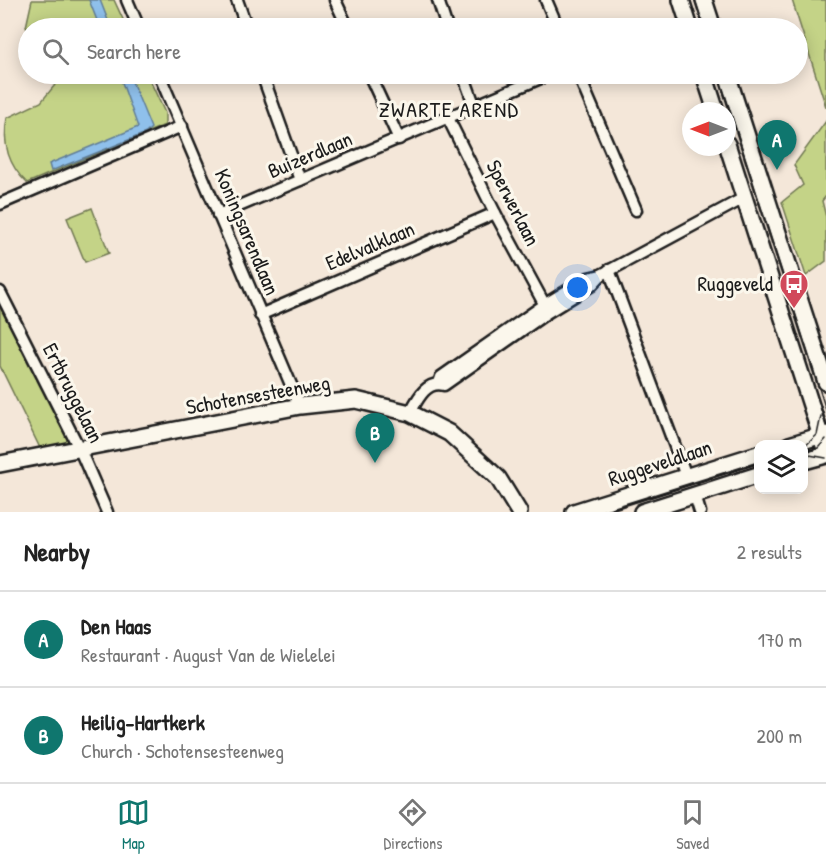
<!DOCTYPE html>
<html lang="en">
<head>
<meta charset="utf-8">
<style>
  body { margin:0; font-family:"Patrick Hand",sans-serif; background:#f6f6f6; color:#222 }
  .controls { position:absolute; right:18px; bottom:18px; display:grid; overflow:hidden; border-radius:12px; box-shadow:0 3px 15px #0003 }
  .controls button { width:54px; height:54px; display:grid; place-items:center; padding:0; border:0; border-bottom:2px solid #e0e0e0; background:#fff; color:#222; font:30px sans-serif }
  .compass { position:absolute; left:682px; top:102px; width:54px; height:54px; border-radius:50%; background:#fff; box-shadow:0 3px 15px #0003; rotate:270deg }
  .you { position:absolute; left:578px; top:288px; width:21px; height:21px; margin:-15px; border:4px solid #fff; border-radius:50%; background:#1a73e8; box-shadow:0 0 0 9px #1a73e833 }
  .badge { display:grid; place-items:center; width:39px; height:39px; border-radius:50%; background:#0f766e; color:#fff; font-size:20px; font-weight:700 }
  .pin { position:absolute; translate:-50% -50px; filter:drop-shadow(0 2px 3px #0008) }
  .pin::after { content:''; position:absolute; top:32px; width:21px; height:18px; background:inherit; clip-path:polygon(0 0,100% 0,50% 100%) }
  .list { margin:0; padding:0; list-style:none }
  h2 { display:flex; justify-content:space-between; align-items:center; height:78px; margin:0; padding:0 24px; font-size:26px }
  h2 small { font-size:20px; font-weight:400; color:#767676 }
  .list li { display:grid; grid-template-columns:39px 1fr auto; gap:18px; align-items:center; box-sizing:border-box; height:96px; padding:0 24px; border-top:2px solid #e0e0e0 }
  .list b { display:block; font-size:22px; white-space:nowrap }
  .list p { margin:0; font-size:20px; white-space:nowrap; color:#767676 }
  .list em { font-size:20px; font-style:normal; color:#767676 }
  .icon { flex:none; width:33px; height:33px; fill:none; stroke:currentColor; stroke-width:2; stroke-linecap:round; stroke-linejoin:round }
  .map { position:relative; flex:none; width:826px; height:512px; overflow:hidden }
  .search { position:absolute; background:#fff; box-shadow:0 3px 15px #0003; left:18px; right:18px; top:18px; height:66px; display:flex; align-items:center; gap:15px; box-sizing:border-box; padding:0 21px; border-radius:33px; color:#767676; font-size:22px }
  .sheet { height:270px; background:#fff }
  nav { display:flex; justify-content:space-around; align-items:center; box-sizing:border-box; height:84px; border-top:2px solid #e0e0e0; background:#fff; font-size:16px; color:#767676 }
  nav a { display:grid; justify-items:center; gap:3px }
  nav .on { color:#0f766e }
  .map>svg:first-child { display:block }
  .green { fill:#c4d387; stroke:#707852; stroke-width:1.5 }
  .water { fill:#8fc0eb; stroke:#617e98; stroke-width:1.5 }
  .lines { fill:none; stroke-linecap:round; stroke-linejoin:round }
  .street-casing { stroke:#1c1c1c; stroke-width:15 }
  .secondary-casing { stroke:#1c1c1c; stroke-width:20 }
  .street { stroke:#fbf7ec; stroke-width:10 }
  .secondary { stroke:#fbf7ec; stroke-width:15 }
  .tram { stroke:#1c1c1c; stroke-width:1.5 }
  .labels { text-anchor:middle; stroke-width:6; stroke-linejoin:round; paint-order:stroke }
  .street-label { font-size:21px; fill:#1c1c1c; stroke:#fbf7ec }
  .poi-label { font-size:21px; fill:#1c1c1c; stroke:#fbf7ec; text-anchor:end }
  .neighbourhood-label { font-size:22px; letter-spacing:1.5px; fill:#1c1c1c; stroke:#fbf7ec }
</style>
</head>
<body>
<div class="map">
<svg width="826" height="512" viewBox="0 0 826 512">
  <rect width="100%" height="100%" fill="#f4e7d9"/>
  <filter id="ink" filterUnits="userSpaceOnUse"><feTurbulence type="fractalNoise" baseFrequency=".0167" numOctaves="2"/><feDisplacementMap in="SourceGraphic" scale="12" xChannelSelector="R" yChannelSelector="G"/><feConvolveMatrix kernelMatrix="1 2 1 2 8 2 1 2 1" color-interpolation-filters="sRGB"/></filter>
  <g filter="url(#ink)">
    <g class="green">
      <polygon points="32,0 114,0 127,28 28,28 28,31 26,27"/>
      <polygon points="792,0 826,0 826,107"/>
      <path d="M64,74H147L165,113V125L27,183C8,165 2,144 7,118L41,102Z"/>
      <polygon points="826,121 826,196 822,201 826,217 826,261 806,276 782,202 803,185 794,165"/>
      <polygon points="92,208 109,253 85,262 67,218"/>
      <polygon points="0,303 71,441 41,450 0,366"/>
    </g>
    <g class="water">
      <polygon points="89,0 100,0 111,28 100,28"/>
      <polygon points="119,74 129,74 151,128 146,133 51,171 49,164 138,127"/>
    </g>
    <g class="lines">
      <g class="street-casing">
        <g id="street">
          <polyline points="127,0 139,28"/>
          <polyline points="237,0 247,28"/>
          <polyline points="335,0 348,28"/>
          <polyline points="438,0 447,28"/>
          <polyline points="546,0 558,28"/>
          <polyline points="159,74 300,406"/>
          <polyline points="262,74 300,180"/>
          <polyline points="369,74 399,139"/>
          <polyline points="463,74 475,107"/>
          <polyline points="578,74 636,210"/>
          <polyline points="448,118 495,213 547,309"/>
          <polyline points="0,204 182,126"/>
          <polyline points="218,215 550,74"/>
          <polyline points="609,270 686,476"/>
          <polyline points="0,292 80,450 107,512"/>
          <polyline points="260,315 495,213"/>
          <polyline points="439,383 441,377 544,305 588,278 601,275 744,198"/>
          <path d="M410,413C417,400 426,380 444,385L548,312L592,285L601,275"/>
          <polyline points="695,496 700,512"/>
        </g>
      </g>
      <g class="secondary-casing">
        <g id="secondary">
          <polyline points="681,0 690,28"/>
          <polyline points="704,0 713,28"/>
          <polyline points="704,74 716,111"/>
          <polyline points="727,74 826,382"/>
          <polyline points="727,144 826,452"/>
          <polyline points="789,445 826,434"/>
          <polyline points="804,461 826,455"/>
          <polyline points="0,464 300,406 356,400 410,413 449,433 498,478 519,512"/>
          <polyline points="574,512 758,454"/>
          <polyline points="642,512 758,475"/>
        </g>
      </g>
      <use href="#street" class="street"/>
      <use href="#secondary" class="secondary"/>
      <g class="tram">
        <polyline points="695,0 704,28"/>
        <polyline points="718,74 826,410"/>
        <polyline points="819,403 826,426"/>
        <polyline points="804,447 817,435 821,416"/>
        <polyline points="804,454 818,448 826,439"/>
        <polyline points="804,454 826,458"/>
        <polyline points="599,512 758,462"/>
      </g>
    </g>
  </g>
  <defs>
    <g id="bus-pin" transform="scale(1.5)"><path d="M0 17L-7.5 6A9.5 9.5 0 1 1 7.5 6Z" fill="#d1495b" stroke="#fbf7ec"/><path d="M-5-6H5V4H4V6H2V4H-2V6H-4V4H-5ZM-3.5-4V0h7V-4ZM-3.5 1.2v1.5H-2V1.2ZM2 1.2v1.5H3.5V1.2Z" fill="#fff"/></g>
  </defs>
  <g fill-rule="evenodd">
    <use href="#bus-pin" x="794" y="284"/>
  </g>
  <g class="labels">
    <g class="street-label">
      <text transform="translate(310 155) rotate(-23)" y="7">Buizerdlaan</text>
      <text transform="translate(513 203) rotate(63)" y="7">Sperwerlaan</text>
      <text transform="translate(247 232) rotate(67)" y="7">Koningsarendlaan</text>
      <text transform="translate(370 246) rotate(-23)" y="7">Edelvalklaan</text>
      <text transform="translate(73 393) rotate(63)" y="7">Ertbruggelaan</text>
      <text transform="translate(258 395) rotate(-10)" y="7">Schotensesteenweg</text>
      <text transform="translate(660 463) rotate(-18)" y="7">Ruggeveldlaan</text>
    </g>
    <g class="poi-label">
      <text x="773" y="291">Ruggeveld</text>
    </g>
    <g class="neighbourhood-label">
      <text x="449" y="117">ZWARTE AREND</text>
    </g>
  </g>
</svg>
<div class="controls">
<button><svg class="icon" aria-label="layers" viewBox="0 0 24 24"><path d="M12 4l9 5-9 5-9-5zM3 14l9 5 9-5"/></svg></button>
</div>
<svg class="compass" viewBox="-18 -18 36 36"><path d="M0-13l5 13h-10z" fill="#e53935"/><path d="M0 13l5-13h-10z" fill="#767676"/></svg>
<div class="you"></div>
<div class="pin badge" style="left:777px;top:170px">A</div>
<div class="pin badge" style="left:375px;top:463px">B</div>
<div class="search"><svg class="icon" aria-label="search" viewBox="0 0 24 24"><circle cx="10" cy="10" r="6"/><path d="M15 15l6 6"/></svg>Search here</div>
</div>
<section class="sheet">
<h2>Nearby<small>2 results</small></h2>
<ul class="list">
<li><span class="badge">A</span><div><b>Den Haas</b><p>Restaurant · August Van de Wielelei</p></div><em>170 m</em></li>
<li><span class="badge">B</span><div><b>Heilig-Hartkerk</b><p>Church · Schotensesteenweg</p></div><em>200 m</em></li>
</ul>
</section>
<nav>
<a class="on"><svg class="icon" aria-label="map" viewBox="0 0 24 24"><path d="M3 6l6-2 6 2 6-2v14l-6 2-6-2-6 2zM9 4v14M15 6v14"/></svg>Map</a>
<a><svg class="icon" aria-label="directions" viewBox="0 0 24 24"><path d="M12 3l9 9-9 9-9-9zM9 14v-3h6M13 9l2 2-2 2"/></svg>Directions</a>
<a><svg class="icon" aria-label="saved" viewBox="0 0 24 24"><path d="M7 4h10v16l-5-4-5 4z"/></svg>Saved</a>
</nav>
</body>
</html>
